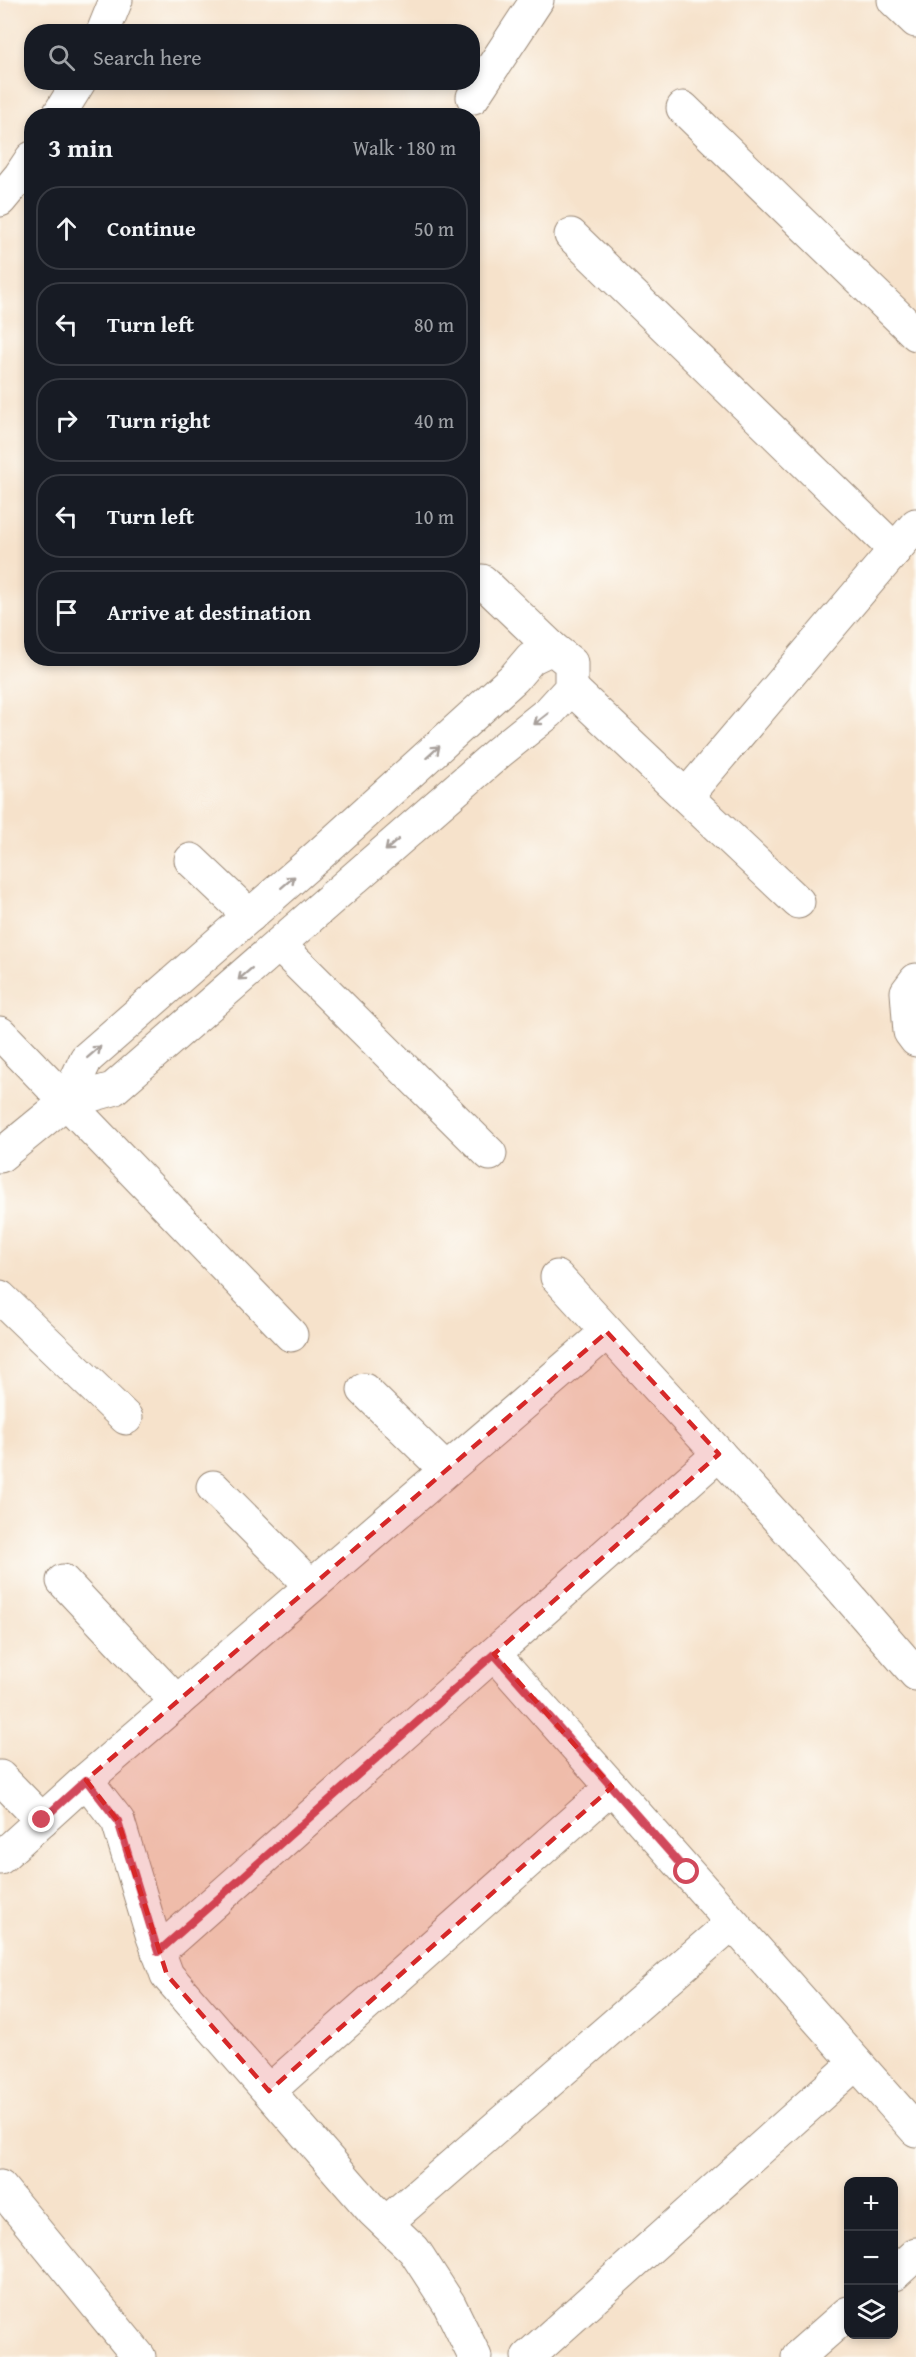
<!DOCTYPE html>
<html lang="en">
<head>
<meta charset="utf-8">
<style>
  body { margin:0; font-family:"Gentium Book Plus",serif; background:#242831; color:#f1f3f6 }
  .controls { position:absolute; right:18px; bottom:18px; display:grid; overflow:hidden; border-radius:12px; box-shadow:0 3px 9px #0003 }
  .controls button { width:54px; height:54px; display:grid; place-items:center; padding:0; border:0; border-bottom:2px solid #363941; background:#171b24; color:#f1f3f6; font:30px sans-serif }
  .stop { position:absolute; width:18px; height:18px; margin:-14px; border:4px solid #d1495b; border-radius:50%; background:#fff }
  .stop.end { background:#d1495b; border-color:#fff; box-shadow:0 2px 6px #0008 }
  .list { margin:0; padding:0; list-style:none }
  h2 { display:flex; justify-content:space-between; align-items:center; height:78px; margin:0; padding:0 24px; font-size:26px }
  h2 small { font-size:20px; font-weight:400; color:#9ea1a6 }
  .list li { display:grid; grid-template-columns:39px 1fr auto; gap:18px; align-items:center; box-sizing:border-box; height:84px; margin:0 12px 12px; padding:0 12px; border:2px solid #363941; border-radius:24px }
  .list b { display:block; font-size:22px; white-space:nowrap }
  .list em { font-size:20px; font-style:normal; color:#9ea1a6 }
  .icon { flex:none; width:33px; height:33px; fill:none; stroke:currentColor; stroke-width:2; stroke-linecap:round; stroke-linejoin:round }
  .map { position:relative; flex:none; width:916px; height:2357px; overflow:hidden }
  .search { position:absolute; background:#171b24; box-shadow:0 3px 9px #0003; left:24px; top:24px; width:456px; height:66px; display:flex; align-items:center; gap:15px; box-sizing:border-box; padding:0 21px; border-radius:24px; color:#9ea1a6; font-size:22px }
  .panel { position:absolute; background:#171b24; box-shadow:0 3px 9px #0003; left:24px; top:108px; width:456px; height:558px; border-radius:24px }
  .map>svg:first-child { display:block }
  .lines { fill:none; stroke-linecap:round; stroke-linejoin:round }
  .minor-casing { stroke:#988674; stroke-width:35 }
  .secondary-casing { stroke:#988674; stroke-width:35 }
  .minor { stroke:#fff; stroke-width:33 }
  .secondary { stroke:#fff; stroke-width:33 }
  .oneway { stroke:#a79f9a }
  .route { stroke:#d1495b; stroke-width:8 }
  .marked { fill:#d62828; fill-opacity:0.2; stroke:#d62828; stroke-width:4.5; stroke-dasharray:12 8; stroke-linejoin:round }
</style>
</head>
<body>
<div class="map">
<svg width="916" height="2357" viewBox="0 0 916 2357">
  <rect width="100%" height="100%" fill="#fdfcf7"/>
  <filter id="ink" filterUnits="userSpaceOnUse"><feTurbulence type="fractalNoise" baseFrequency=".0167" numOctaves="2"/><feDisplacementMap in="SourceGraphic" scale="12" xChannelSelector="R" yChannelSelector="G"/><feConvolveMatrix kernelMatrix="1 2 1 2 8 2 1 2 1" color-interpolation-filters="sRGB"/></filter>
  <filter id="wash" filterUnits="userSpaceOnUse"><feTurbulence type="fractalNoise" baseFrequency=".008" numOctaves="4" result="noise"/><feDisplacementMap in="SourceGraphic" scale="24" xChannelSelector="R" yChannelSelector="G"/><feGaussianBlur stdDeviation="1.35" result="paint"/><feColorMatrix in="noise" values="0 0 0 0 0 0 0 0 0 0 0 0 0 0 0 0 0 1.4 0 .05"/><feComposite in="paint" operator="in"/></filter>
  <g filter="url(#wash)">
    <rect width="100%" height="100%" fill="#f6e2cb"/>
  </g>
  <g filter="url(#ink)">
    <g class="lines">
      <g class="minor-casing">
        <g id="minor">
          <polyline points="894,0 916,21"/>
          <polyline points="103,32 116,0"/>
          <polyline points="473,97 537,0"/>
          <polyline points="683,108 916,334"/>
          <polyline points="58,116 79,82"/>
          <polyline points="0,200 20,176 32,158"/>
          <polyline points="571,235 895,550"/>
          <polyline points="482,581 552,648"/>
          <polyline points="571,688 798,902"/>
          <polyline points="686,796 916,525"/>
          <polyline points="191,860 250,916"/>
          <polyline points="279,945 490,1154"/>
          <polyline points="916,980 907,992 910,1032 916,1040"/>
          <polyline points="0,1033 291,1335"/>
          <polyline points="0,1156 66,1102 113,1089 499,752 549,712 571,688 571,663 552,648 531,658 514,678 319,855 86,1059 66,1102"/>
          <polyline points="557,1277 836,1582 916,1674"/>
          <polyline points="0,1297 126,1418"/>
          <polyline points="364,1390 446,1470"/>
          <polyline points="213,1487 311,1586"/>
          <polyline points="63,1581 177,1702"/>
          <polyline points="494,1654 916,2130"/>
          <polyline points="0,1777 42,1820"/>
          <polyline points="86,1780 118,1821 152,1934 167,1975 372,2210 414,2250 449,2304 475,2357"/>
          <polyline points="0,1858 86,1780 607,1332"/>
          <polyline points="158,1952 719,1454"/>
          <polyline points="269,2091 612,1787"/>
          <polyline points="386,2223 732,1923"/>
          <polyline points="894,2274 916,2254"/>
          <polyline points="528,2357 856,2063"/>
          <polyline points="798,2357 848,2313"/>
        </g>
      </g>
      <g class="secondary-casing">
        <polyline id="secondary" points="0,2187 139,2357"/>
      </g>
      <use href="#minor" class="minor"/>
      <use href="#secondary" class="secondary"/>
    </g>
    <defs><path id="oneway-shaft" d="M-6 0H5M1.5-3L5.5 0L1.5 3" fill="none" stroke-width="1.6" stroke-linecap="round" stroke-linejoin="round" transform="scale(1.5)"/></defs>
    <g class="oneway">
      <use href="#oneway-shaft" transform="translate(541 719) rotate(142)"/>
      <use href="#oneway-shaft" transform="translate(433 752) rotate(-42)"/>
      <use href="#oneway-shaft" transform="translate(392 845) rotate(139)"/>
      <use href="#oneway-shaft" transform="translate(288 882) rotate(-41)"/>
      <use href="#oneway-shaft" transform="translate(245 974) rotate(139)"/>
      <use href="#oneway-shaft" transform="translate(94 1052) rotate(-41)"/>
    </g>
  </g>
  <g class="lines" filter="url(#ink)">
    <polyline class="route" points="42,1820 86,1780 118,1821 158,1952 494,1654 687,1872"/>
  </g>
  <path class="marked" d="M607,1332L719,1454L494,1654L612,1787L269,2091L167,1975L118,1821L86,1780Z"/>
</svg>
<div class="controls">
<button>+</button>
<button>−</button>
<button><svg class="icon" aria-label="layers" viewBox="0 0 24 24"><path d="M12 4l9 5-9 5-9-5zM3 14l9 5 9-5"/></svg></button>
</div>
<div class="stop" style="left:687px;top:1872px"></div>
<div class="stop end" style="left:42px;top:1820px"></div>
<div class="search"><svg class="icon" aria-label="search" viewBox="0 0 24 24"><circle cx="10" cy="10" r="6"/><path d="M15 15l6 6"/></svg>Search here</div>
<section class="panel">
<h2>3 min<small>Walk · 180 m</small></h2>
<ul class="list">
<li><svg class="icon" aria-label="ahead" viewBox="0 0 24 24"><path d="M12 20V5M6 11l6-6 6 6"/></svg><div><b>Continue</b></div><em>50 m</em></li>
<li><svg class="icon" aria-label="left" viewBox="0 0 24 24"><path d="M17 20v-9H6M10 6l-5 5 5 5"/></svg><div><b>Turn left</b></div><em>80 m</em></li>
<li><svg class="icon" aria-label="right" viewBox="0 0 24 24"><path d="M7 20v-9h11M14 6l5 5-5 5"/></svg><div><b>Turn right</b></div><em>40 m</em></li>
<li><svg class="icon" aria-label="left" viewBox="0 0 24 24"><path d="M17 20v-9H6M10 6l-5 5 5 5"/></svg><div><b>Turn left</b></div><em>10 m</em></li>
<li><svg class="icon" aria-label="arrive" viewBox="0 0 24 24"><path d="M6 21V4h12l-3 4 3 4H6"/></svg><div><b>Arrive at destination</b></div></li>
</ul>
</section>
</div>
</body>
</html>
